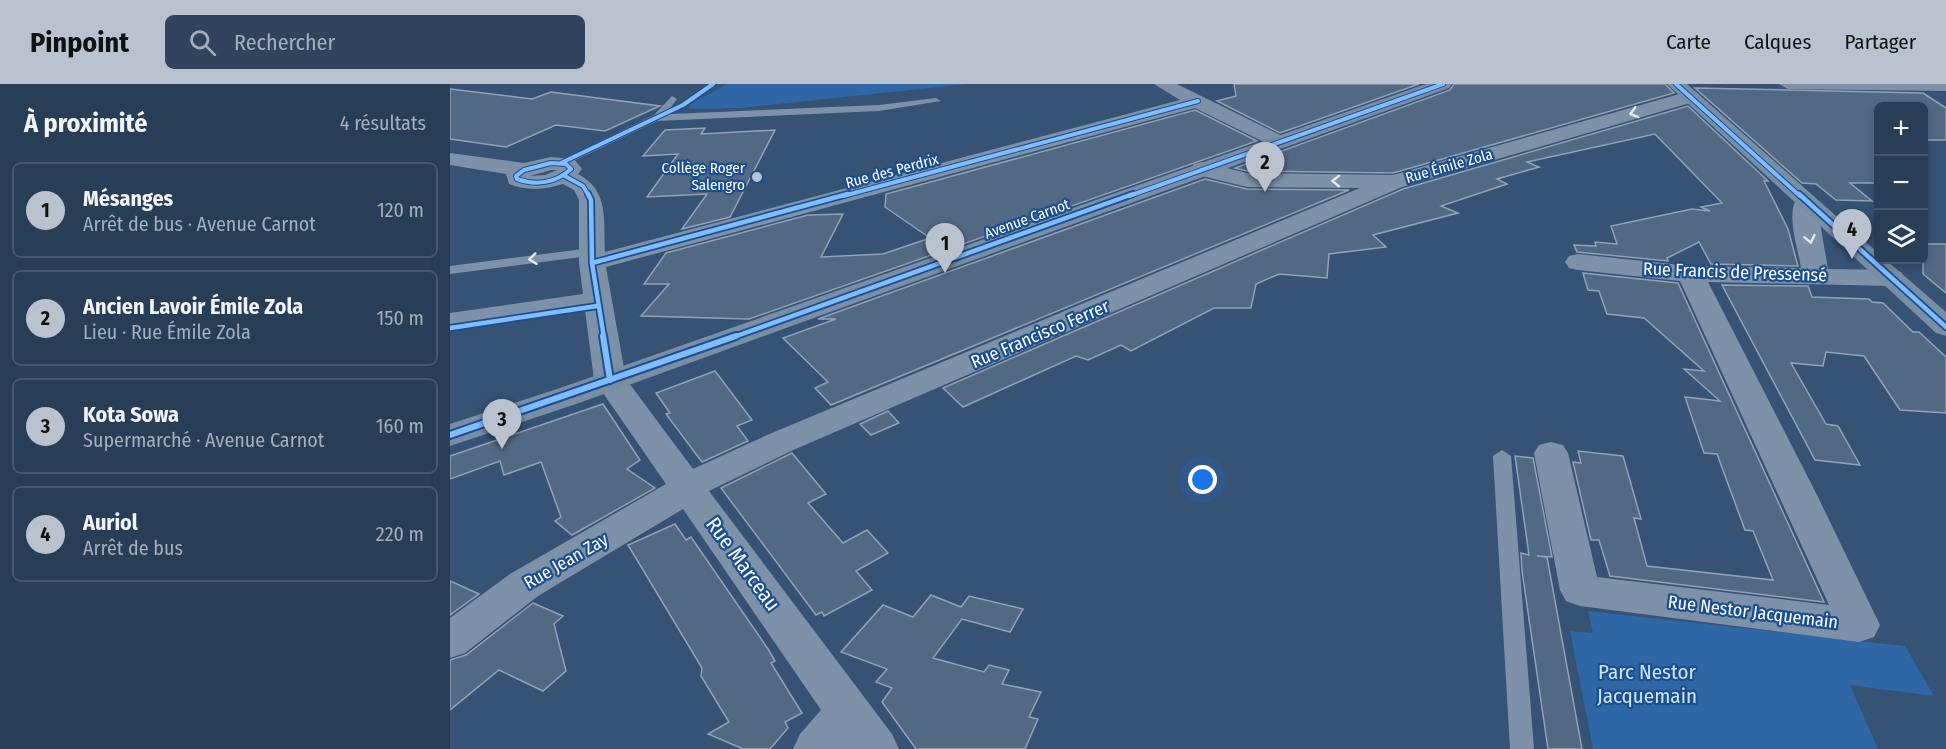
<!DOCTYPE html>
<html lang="fr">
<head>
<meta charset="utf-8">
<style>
  body { margin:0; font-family:"Fira Sans Condensed",sans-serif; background:#30455d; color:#f1f3f6 }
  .controls { position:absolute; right:18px; top:18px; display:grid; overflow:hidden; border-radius:9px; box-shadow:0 3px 9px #0003 }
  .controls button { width:54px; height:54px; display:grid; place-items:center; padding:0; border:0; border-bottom:2px solid #44576d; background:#283e57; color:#f1f3f6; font:30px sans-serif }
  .you { position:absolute; left:753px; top:396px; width:21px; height:21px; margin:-15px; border:4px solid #fff; border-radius:50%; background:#1a73e8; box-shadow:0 0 0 9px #1a73e833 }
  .badge { display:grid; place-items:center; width:39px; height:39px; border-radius:50%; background:#b9c2ce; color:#111; font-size:20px; font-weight:700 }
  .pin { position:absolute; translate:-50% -50px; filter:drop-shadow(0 2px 3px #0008) }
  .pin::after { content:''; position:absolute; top:32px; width:21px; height:18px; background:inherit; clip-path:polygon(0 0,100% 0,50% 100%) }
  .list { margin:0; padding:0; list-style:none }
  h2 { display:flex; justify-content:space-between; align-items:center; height:78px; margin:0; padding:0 24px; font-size:26px }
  h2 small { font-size:20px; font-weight:400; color:#a5aeba }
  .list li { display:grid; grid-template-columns:39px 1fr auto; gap:18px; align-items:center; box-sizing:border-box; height:96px; margin:0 12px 12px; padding:0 12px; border:2px solid #44576d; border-radius:9px }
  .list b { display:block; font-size:22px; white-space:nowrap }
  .list p { margin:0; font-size:20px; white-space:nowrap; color:#a5aeba }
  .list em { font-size:20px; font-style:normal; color:#a5aeba }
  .icon { flex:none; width:33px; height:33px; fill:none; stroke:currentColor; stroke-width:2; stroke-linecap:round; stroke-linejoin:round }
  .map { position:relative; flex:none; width:1496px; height:665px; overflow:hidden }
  header { display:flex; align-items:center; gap:36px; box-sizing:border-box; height:84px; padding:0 30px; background:#b9c2ce; color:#111 }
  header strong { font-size:28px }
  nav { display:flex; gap:33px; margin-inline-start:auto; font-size:21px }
  .search { width:420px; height:54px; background:#30455d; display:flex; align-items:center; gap:15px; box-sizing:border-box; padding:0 21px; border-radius:9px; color:#a5aeba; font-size:22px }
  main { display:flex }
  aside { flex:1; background:#283e57 }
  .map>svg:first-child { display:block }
  .green { fill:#2f66a5 }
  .building { fill:#526984; stroke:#92a2b6; stroke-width:1.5 }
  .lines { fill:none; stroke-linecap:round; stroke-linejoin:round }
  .lane { fill:#7d92a8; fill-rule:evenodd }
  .street { fill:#7d92a8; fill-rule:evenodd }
  .secondary { fill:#798da4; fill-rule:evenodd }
  .cycleway-far2-casing { stroke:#1b4f8f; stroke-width:6 }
  .cycleway-far1-casing { stroke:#1b4f8f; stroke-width:8 }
  .cycleway-casing { stroke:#1b4f8f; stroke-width:10 }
  .cycleway-far2 { stroke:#80bcff; stroke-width:4 }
  .cycleway-far1 { stroke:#80bcff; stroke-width:4.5 }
  .cycleway { stroke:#80bcff; stroke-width:6 }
  .oneway { stroke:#e5e9ee }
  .poi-dot { fill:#b9c2ce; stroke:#1b4f8f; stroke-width:2 }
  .labels { text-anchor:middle; stroke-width:4.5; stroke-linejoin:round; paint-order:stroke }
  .far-street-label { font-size:15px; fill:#fff; stroke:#1b4f8f }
  .far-poi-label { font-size:15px; fill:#fff; stroke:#1b4f8f; text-anchor:end }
  .street-label { font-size:18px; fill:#fff; stroke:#1b4f8f }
  .near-street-label { font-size:21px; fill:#fff; stroke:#1b4f8f }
  .near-park-label { font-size:21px; fill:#cfe3fa; stroke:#1b4f8f }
</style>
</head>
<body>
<header>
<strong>Pinpoint</strong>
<div class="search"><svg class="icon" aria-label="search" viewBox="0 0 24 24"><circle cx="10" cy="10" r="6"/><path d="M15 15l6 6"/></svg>Rechercher</div>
<nav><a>Carte</a><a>Calques</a><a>Partager</a></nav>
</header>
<main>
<aside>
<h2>À proximité<small>4 résultats</small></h2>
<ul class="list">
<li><span class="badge">1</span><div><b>Mésanges</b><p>Arrêt de bus · Avenue Carnot</p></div><em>120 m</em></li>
<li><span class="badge">2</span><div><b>Ancien Lavoir Émile Zola</b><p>Lieu · Rue Émile Zola</p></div><em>150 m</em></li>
<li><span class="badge">3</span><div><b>Kota Sowa</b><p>Supermarché · Avenue Carnot</p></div><em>160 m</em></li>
<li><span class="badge">4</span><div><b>Auriol</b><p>Arrêt de bus</p></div><em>220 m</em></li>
</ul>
</aside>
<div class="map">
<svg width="1496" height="665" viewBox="0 0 1496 665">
  <rect width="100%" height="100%" fill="#365274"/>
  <g class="green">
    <polygon points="277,0 517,0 291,24 239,25 241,20"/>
    <polygon points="1138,527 1455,562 1484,612 1400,601 1428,665 1143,665 1120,547 1143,549"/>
  </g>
  <g class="building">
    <polygon points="784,0 969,0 830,49 767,17 786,12"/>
    <polygon points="1004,0 1215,0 1224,9 943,89 797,87 785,84 1000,6"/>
    <polygon points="1245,4 1473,9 1496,24 1496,56 1473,56 1473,22 1428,22 1428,99 1400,99 1422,117 1386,116 1366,100 1352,99"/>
    <polygon points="0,5 82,15 101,8 210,22 155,47 106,41 56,63 0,55"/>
    <polygon points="1238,22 1318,97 1314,97 1338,145 1348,182 1261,180 1249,158 1217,174 1218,177 1127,168 1124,161 1146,162 1145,158 1167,160 1161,142 1242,125 1260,127 1251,123 1272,119 1205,50 1077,78 1089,83 1047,95 1057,100 991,122 1008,129 923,151 936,163 879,170 877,194 829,190 806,200 801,224 764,224 681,267 671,261 638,276 626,272 513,323 493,304 953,105"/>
    <polygon points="745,26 807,57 299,235 191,232 219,200 194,200 216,169 358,131 393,130 371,173 433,170 480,154 435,123 436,110"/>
    <polygon points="255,44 251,50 325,46 280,133 232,145 257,110 197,113 228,70 193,72 215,46"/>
    <polygon points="755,95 797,105 899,106 381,321 365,304 378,298 333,254 386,235 368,235"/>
    <polygon points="1473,160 1496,160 1496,209 1473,190"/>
    <polygon points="1133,189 1228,199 1374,518 1160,492 1149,456 1141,456 1123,378 1131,379 1128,367 1173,372 1191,435 1184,434 1197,482 1323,496 1303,447 1295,446 1267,370 1254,369 1235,313 1270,317 1234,285 1254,287 1194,234 1157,230 1149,207 1138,206"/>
    <polygon points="1272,201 1358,202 1362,213 1419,215 1422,218 1433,219 1463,248 1469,248 1496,273 1496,329 1450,326 1414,272 1376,268 1373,282 1341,279 1376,340 1388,342 1410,381 1365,376"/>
    <polygon points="265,287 302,336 287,342 298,357 252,378 216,330 220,329 206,309"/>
    <polygon points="153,320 190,376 177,385 205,404 122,451 105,437 111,433 91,378 54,391 50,377 0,395 0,372"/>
    <polygon points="438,327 449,339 421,351 410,340"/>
    <polygon points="342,369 376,410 358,419 393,459 417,446 438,469 406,487 422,506 374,532 372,528 366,531 271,404"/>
    <polygon points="1065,372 1083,374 1102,473 1087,472 1097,473 1132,665 1098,665 1072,487 1071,469 1079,471"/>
    <polygon points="225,440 236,456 241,453 318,565 325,577 321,579 352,629 335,638 338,644 320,665 293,665 258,650 279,638 251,592 252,584 178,461"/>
    <polygon points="0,497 29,510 0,531"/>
    <polygon points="481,511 511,523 519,512 573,525 560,548 512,535 483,574 534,588 539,581 559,586 552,600 591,608 579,633 588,635 575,665 466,665 432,618 442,604 426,598 437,585 391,568 433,521 463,533"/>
    <polygon points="83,519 113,532 104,540 116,587 93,607 49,586 0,626 0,576 16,571"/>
  </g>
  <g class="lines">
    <g class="lane">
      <polygon points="222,12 227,15 218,27 220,30 429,21 486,14 491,17 429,27 207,37 115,81 106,79 204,31"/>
      <polygon points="141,164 146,165 146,171 0,190 0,182"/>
      <polygon points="1052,366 1061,372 1084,665 1060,665 1043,372"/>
    </g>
    <g class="street">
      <path d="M704,0H727L836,54L839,58L836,62H822L745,24L156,183L176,295L243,385L317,351L910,104L797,103L744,90L741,85L744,80L752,78L797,89L943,91L1233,9H1247L1249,13L1247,17L952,103L341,367L259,407L442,650L449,665H343L350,650L371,626L233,425L88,512L15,569L0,574V534L60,490L216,400L144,296L135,226L0,247V229L133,210L129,179V116L124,106L113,100C94,106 78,107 59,100L56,90L0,81V69L74,79L101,73L124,75L132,85L128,90C160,107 153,136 155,168L730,16ZM101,86H107L95,91L80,92Z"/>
      <polygon points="1329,0 1496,0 1496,7 1338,5"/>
      <path d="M1356,110L1364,112C1367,116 1376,174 1378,185L1442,186L1451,188L1455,194L1451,200L1442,202L1258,198L1366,409L1430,541L1424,553L1409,558L1130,522L1116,517L1110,506L1084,369L1089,361L1101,358L1113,361L1118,369L1147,493L1379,521L1230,197L1128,186L1119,184L1115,178L1119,172L1128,170L1240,182L1351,184C1348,164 1335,130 1348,112Z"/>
    </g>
    <g class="secondary">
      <polygon points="976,0 1002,0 999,4 132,318 0,362 0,340 110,304"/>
      <polygon points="1217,0 1237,0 1428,169 1428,176 1436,176 1496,228 1496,252 1486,249"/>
    </g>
    <g class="cycleway-far2-casing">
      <g id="cycleway-far2">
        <polyline points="1226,0 1350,112"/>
        <path d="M101,79L116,80L121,85C106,99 86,102 67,95L66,92L74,86Z"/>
        <polyline points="111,79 233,21 263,0"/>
        <polyline points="113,91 133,102 139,112"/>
        <polyline points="393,112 748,17"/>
        <polyline points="679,112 993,0"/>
      </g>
    </g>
    <g class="cycleway-far1-casing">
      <g id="cycleway-far1">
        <polyline points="138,110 141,116 142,179 154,254"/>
        <polyline points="1349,110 1496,243"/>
        <polyline points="142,179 398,110"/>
        <polyline points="0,244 147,222"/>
        <polyline points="281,254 683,110"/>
      </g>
    </g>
    <g class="cycleway-casing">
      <g id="cycleway">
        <polyline points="153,252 160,296"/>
        <polyline points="0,351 286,252"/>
      </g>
    </g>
    <use href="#cycleway-far2" class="cycleway-far2"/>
    <use href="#cycleway-far1" class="cycleway-far1"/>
    <use href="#cycleway" class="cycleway"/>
  </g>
  <defs><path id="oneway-chevron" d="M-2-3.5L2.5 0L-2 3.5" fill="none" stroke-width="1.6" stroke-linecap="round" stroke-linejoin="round" transform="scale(1.5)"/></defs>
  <g class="oneway">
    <use href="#oneway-chevron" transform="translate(1184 29) rotate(164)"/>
    <use href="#oneway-chevron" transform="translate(886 97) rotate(-179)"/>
    <use href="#oneway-chevron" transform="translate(1360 155) rotate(78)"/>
    <use href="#oneway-chevron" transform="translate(83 175) rotate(173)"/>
  </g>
  <circle class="poi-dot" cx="307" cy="93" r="6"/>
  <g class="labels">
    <g class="far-street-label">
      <text transform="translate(999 82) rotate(-16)" y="5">Rue Émile Zola</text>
      <text transform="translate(442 87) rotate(-15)" y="5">Rue des Perdrix</text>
      <text transform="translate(577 135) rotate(-20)" y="5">Avenue Carnot</text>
    </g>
    <g class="far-poi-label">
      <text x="295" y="89">Collège Roger<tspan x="295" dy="17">Salengro</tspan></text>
    </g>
    <g class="street-label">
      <text transform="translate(1285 188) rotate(2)" y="6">Rue Francis de Pressensé</text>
      <text transform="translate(590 250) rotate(-23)" y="6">Rue Francisco Ferrer</text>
      <text transform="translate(116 477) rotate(-30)" y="6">Rue Jean Zay</text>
      <text transform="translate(1303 528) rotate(7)" y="6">Rue Nestor Jacquemain</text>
    </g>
    <g class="near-street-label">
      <text transform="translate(293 480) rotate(54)" y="7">Rue Marceau</text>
    </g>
    <g class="near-park-label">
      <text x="1197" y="595">Parc Nestor<tspan x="1197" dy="24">Jacquemain</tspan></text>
    </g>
  </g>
</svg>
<div class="controls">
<button>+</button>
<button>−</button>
<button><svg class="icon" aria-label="layers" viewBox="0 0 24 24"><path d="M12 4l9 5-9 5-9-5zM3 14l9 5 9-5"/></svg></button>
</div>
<div class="you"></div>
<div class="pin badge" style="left:495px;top:189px">1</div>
<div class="pin badge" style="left:815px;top:108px">2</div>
<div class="pin badge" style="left:52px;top:365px">3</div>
<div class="pin badge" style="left:1402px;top:175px">4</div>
</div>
</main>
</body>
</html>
